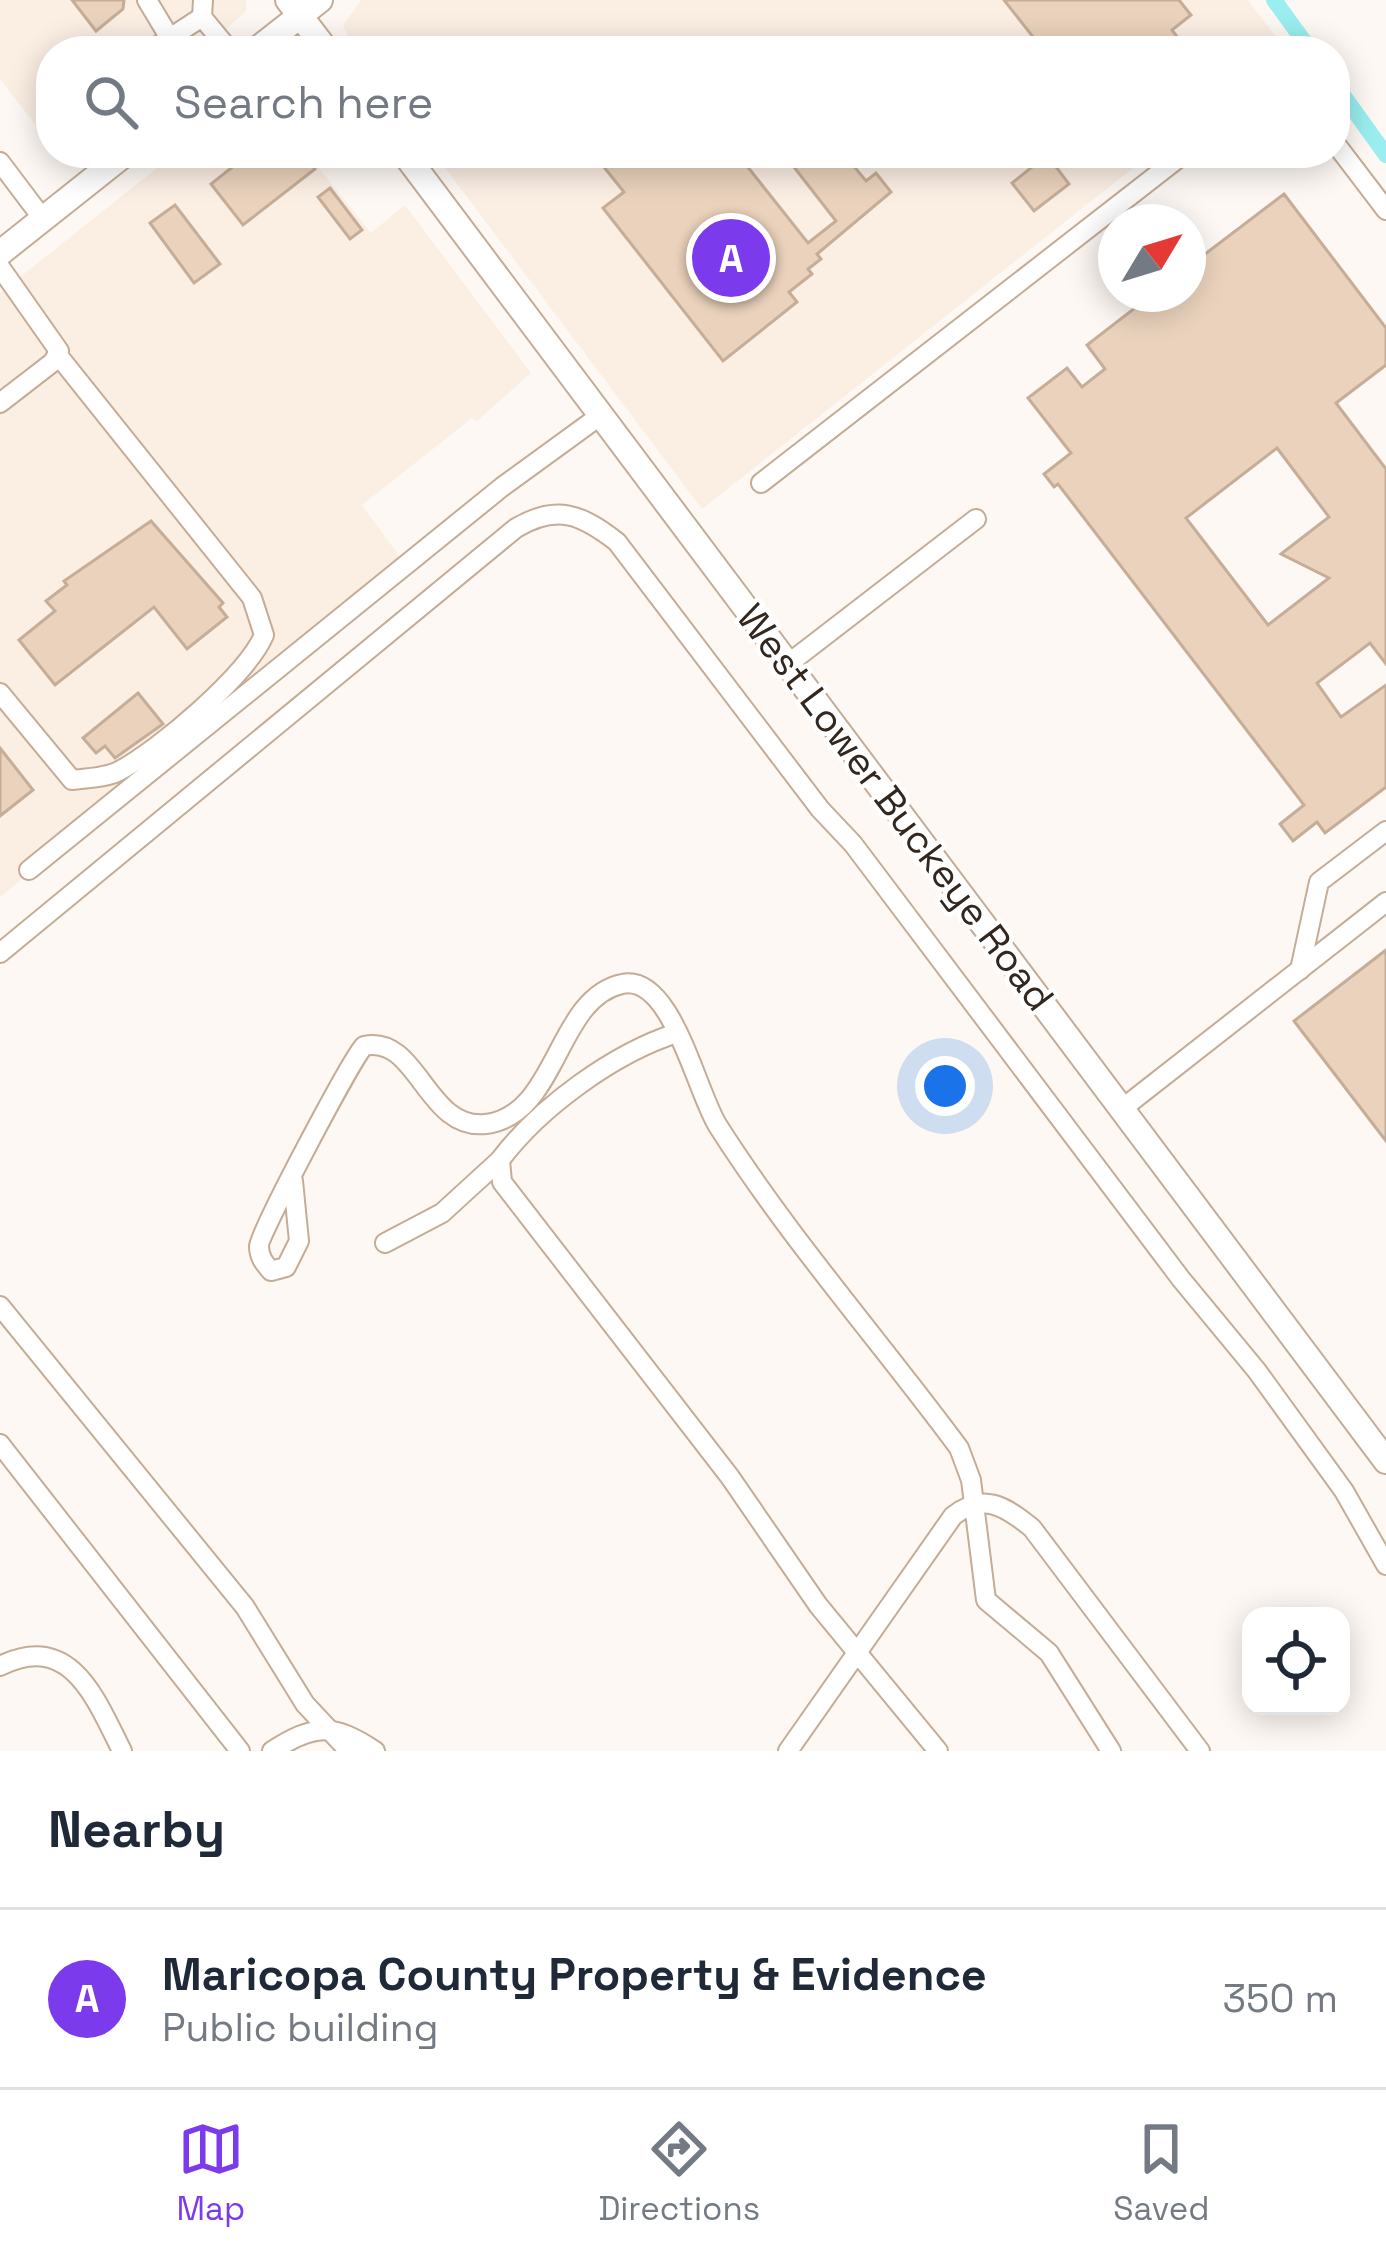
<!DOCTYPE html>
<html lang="en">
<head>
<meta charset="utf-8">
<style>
  body { margin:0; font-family:"Space Grotesk",sans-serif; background:#f6f6f7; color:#1f2937 }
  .controls { position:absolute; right:36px; bottom:36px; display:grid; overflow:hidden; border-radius:24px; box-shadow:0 6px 30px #0003 }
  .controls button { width:108px; height:108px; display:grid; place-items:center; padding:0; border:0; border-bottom:3px solid #e0e1e3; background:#fff; color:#1f2937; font:60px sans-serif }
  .compass { position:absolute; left:1098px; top:204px; width:108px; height:108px; border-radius:50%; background:#fff; box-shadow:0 6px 30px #0003; rotate:52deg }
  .you { position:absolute; left:945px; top:1086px; width:42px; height:42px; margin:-30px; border:9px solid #fff; border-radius:50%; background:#1a73e8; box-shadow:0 0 0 18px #1a73e833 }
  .badge { display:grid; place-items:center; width:78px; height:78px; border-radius:50%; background:#7c3aed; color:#fff; font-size:39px; font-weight:700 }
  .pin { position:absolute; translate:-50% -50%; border:6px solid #fff; box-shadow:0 3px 12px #0006 }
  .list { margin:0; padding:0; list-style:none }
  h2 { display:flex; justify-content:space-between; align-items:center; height:156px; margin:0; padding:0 48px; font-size:51px }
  h2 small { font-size:39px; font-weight:400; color:#747a83 }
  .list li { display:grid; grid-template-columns:78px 1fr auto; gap:36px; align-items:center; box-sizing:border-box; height:180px; padding:0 48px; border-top:3px solid #e0e1e3 }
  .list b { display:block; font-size:45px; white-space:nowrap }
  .list p { margin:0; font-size:39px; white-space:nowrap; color:#747a83 }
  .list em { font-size:39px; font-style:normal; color:#747a83 }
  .icon { flex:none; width:66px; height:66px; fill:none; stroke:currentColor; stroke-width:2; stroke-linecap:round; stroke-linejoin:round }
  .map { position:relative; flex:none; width:1386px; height:1751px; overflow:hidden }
  .search { position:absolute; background:#fff; box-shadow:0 6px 30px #0003; left:36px; right:36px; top:36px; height:132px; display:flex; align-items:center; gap:30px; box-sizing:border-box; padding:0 42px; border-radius:48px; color:#747a83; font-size:45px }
  .sheet { height:336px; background:#fff }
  nav { display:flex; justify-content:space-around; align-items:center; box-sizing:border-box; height:168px; border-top:3px solid #e0e1e3; background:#fff; font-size:33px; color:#747a83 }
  nav a { display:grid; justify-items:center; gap:6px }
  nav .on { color:#7c3aed }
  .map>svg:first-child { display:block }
  .built { fill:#fbeee3 }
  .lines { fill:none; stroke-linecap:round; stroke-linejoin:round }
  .canal { stroke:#9aeeef; stroke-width:16 }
  .building { fill:#ead2bc; stroke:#c5ad97; stroke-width:3; fill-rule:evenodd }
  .minor-casing { stroke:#c4ac96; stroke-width:22 }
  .major-casing { stroke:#c4ac96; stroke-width:28 }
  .minor { stroke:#fff; stroke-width:18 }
  .major { stroke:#fff; stroke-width:24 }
  .labels { text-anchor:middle; stroke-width:9; stroke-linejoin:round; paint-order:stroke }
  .street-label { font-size:39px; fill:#31271f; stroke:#fff }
</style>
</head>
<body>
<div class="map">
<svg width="1386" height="1751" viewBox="0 0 1386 1751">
  <rect width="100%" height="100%" fill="#fdf8f3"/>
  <g class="built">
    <polygon points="0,0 246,0 246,11 201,51 51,51 51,145 0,79"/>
    <polygon points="361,0 1248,0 1284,48 356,51 343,26"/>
    <polygon points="176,153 307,153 371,233 405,205 531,373 477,421 472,418 362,505 402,560 17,872 22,879 0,897 0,293"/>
    <polygon points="434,153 1152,153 702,509"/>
  </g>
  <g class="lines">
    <g class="canal">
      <polyline points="1274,0 1311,51"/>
      <polyline points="1335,84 1386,155"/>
    </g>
  </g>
  <g class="building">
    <polygon points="72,0 124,0 123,9 96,31"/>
    <polygon points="1004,0 1179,0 1191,15 1172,30 1188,51 1044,51"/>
    <polygon points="250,153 302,153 315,169 243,225 211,184"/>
    <polygon points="609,153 754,153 743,161 808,243 836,221 783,153 843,153 866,181 876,173 891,192 817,254 821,259 808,269 812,274 789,292 797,302 723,361 603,208 624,192 599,161"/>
    <polygon points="1047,155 1069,184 1034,211 1012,183"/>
    <polygon points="330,188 362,230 350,239 318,197"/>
    <path d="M1284,194L1386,328V365L1336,403L1386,469V664L1370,643L1317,683L1341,717L1386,685V787L1325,833L1317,822L1293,841L1280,824L1304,805L1058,484L1054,487L1044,474L1071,453L1028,398L1067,368L1082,387L1105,369L1087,345L1153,294H1188V267ZM1277,448L1329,517L1281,554L1329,578L1268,625L1186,518Z"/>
    <polygon points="175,205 220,264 194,283 150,223"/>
    <polygon points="151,521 223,603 219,607 227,617 187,649 154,607 55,685 19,640 55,611 46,601 67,585 64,581"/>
    <polygon points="138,693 163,724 115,758 105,746 96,753 83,738"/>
    <polygon points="0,748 33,790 0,816"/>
    <polygon points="1386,950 1386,1141 1294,1021"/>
  </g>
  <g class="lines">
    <g class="minor-casing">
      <g id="minor">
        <polyline points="147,0 168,35"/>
        <polyline points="203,0 202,17 230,51"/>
        <polyline points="150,51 202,17"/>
        <polyline points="1335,143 1386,210"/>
        <polyline points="0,162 43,219"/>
        <polyline points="0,267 59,351 53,362 0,403"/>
        <polyline points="761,483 1185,153"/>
        <polyline points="788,664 976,519"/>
        <path d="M0,693L72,780C86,778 106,778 119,771C159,750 247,675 264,635L252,598L57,354"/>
        <polyline points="29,870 502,487 601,415"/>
        <path d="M0,953L516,528C557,504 581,514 617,542L820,809L853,844L1181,1279L1257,1371L1344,1491L1386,1565"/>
        <polyline points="1300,970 1319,882 1386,831"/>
        <path d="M677,1033C614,1053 540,1107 500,1160L502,1182L730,1477L818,1605L938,1751"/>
        <polyline points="1123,1108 1386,902"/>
        <path d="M293,1181L299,1241L286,1267L271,1271C264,1263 259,1257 259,1246C259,1234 351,1060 364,1046C418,1034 426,1131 486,1124C558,1115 556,998 622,984C672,973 696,1092 718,1126C790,1239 879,1340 959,1448L971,1480L986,1600L1049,1653L1111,1751"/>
        <polyline points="385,1243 442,1213 500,1160"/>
        <polyline points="0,1306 245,1607 305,1704 349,1751"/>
        <polyline points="0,1444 240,1751"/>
        <path d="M0,1666C70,1631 95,1697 122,1751"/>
        <path d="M272,1751C314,1724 333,1723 375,1751"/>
        <path d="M788,1751L953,1516C983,1492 1005,1506 1032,1528L1200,1751"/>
      </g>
    </g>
    <g class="major-casing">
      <g id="major">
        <polyline points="288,0 327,51"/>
        <polyline points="255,51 320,0"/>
        <polyline points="404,153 1386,1461"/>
        <polyline points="0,253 126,153"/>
      </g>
    </g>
    <use href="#minor" class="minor"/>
    <use href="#major" class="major"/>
  </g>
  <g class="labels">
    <g class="street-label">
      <text transform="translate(896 807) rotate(53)" y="14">West Lower Buckeye Road</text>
    </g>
  </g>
</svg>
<div class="controls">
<button><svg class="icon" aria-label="locate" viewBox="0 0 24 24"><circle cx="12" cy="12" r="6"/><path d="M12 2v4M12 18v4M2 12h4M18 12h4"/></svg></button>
</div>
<svg class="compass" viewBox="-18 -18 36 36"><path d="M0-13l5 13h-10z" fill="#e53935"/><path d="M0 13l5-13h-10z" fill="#747a83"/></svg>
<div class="you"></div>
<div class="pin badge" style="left:731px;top:258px">A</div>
<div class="search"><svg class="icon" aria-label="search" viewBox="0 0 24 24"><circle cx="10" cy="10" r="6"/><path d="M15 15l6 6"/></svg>Search here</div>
</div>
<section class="sheet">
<h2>Nearby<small></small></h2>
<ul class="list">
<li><span class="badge">A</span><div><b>Maricopa County Property &amp; Evidence</b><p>Public building</p></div><em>350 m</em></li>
</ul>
</section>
<nav>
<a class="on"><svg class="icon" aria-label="map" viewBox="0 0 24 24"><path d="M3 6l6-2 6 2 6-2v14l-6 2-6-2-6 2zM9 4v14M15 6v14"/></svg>Map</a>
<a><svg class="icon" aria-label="directions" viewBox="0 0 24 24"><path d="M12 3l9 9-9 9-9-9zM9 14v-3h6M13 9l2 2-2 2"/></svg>Directions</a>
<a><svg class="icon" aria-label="saved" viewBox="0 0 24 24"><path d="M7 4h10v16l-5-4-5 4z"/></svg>Saved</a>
</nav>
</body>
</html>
